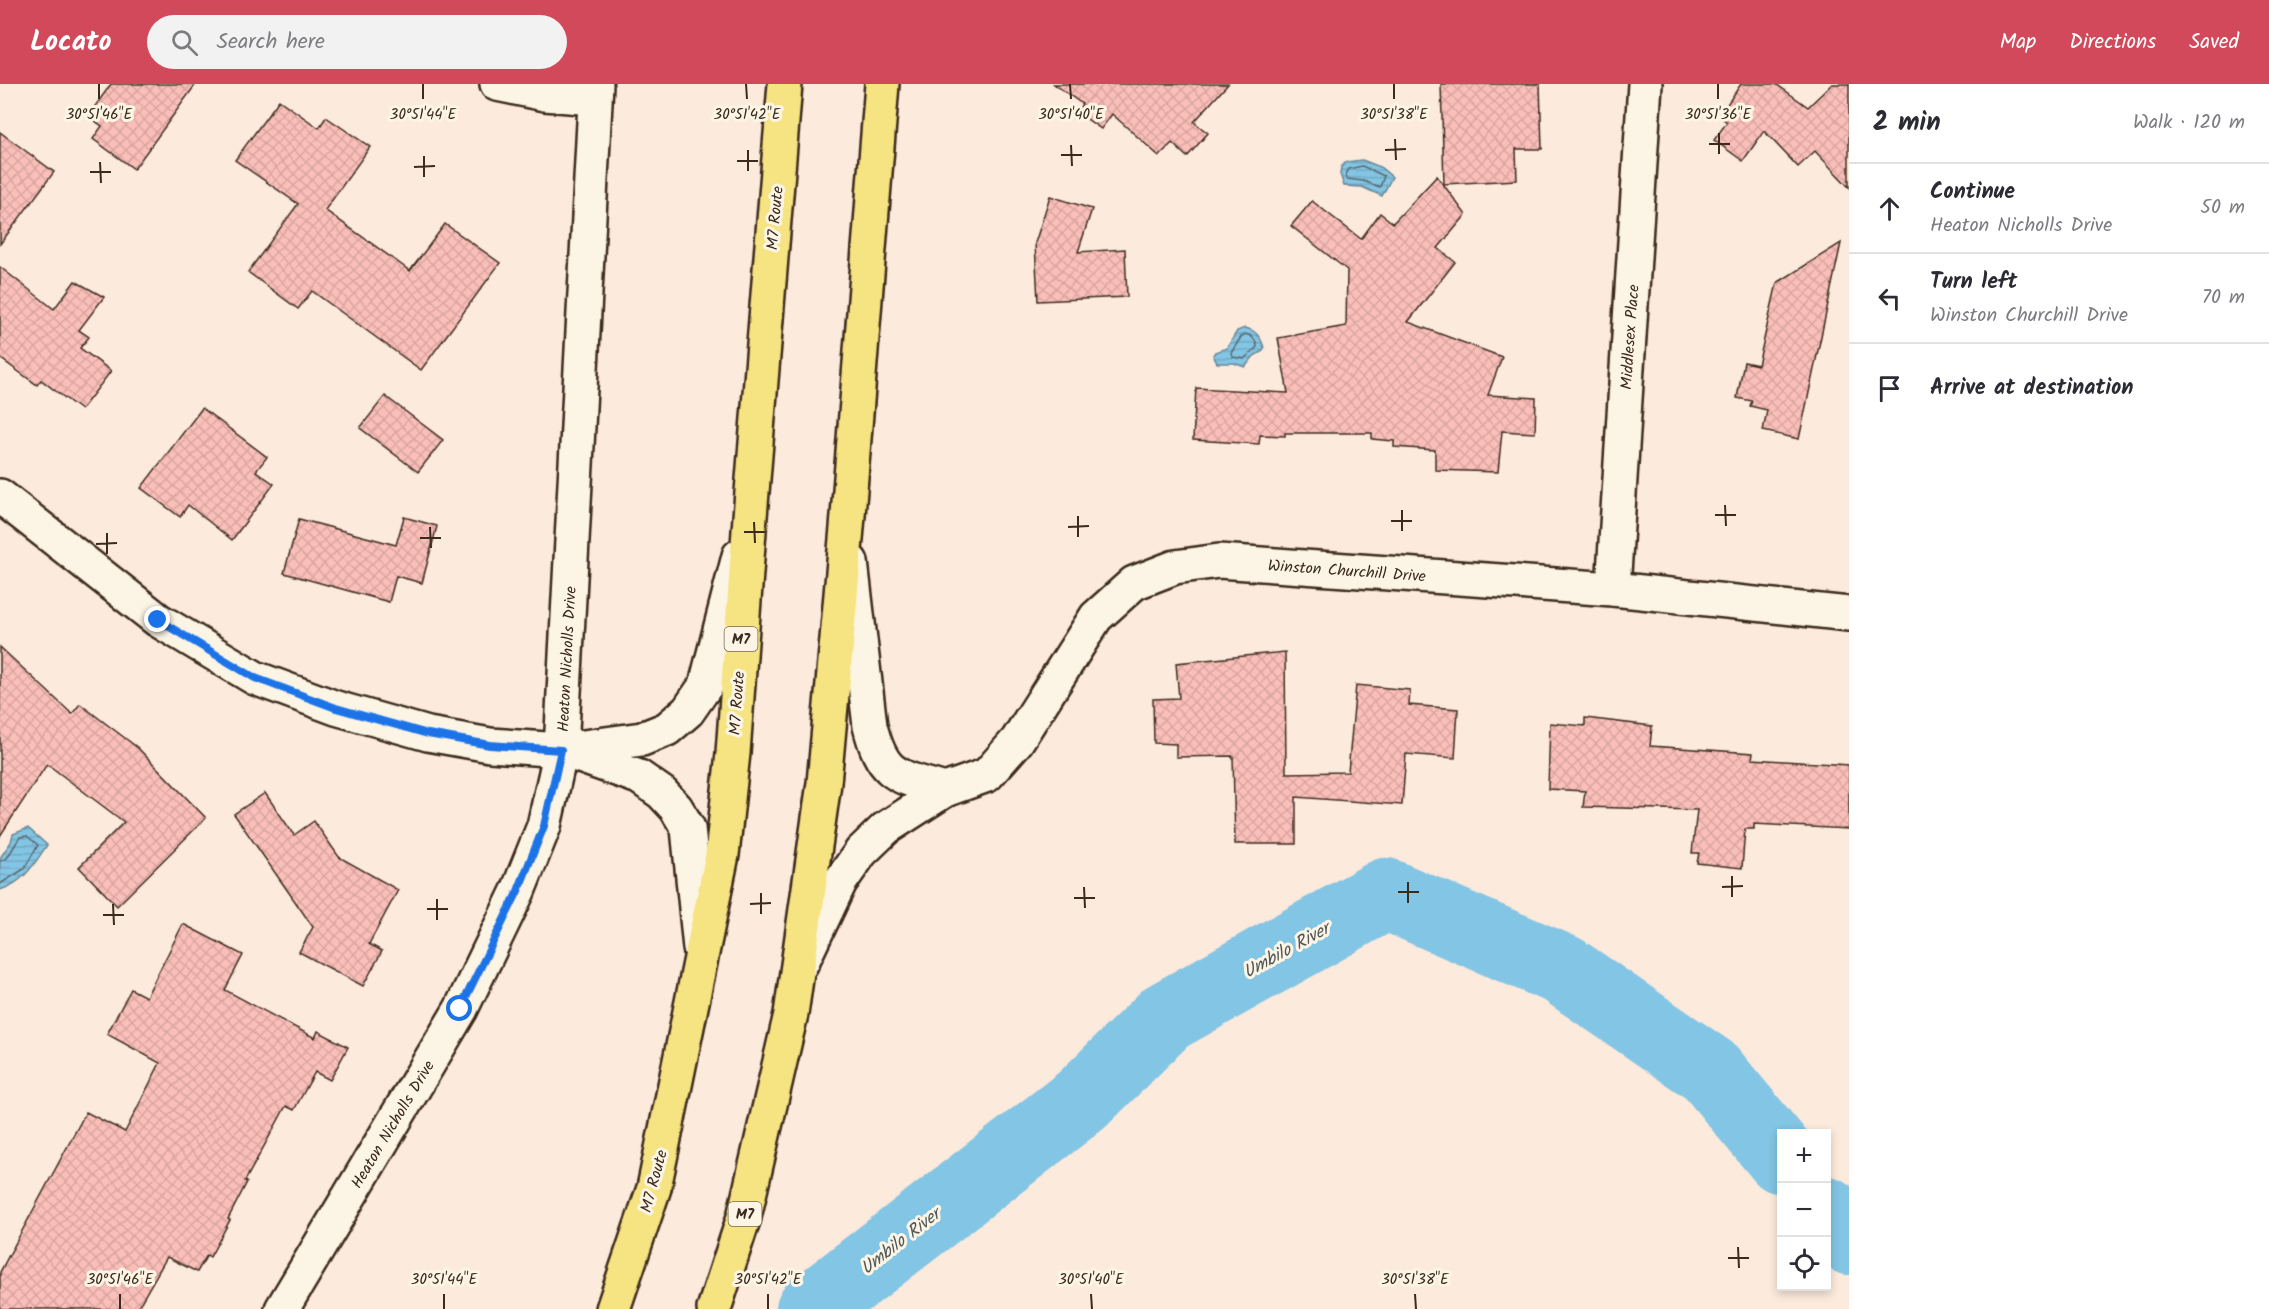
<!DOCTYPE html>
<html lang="en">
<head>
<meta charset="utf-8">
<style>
  body { margin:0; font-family:Kalam,sans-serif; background:#f2f2f3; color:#2b2b33 }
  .controls { position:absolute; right:18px; bottom:18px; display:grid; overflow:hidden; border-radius:0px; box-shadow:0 3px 9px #0003 }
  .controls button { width:54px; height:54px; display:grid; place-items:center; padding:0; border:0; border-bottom:2px solid #e1e1e2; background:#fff; color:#2b2b33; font:30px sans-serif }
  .stop { position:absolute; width:18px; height:18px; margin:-14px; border:4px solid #1a73e8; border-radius:50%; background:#fff }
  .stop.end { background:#1a73e8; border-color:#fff; box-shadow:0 2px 6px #0008 }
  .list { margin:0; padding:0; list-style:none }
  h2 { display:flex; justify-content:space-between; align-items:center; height:78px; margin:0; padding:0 24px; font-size:26px }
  h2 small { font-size:20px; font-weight:400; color:#7c7c81 }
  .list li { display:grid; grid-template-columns:39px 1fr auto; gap:18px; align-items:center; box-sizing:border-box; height:90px; padding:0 24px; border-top:2px solid #e1e1e2 }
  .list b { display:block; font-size:22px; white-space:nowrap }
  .list p { margin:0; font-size:20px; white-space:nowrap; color:#7c7c81 }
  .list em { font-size:20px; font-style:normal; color:#7c7c81 }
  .icon { flex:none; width:33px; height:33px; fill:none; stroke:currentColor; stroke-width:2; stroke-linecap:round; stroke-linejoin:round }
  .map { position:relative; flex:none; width:1849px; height:1225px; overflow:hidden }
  header { display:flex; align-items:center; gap:36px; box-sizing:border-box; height:84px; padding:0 30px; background:#d1495b; color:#fff }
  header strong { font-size:28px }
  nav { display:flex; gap:33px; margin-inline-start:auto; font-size:21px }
  .search { width:420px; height:54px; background:#f2f2f3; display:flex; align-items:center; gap:15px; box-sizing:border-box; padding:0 21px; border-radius:33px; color:#7c7c81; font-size:22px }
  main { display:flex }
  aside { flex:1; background:#fff }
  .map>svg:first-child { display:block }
  .water { fill:url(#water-rules); stroke:#668795; stroke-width:1.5 }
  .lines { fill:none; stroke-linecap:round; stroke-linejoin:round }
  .shore { stroke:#58686d; stroke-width:1.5 }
  .river { stroke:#83c5e4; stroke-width:72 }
  .building { fill:url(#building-cross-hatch); stroke:#3b2a1e; stroke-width:1.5 }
  .minor-casing { stroke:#3b2a1e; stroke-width:38 }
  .trunk-casing { stroke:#3b2a1e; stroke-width:38 }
  .minor { stroke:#fcf5e5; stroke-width:33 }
  .trunk { stroke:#f6e381; stroke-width:33 }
  .route { stroke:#1a73e8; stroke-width:8 }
  .ticks { fill:none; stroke:#3b2a1e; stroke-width:2 }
  .labels { text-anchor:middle; stroke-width:6; stroke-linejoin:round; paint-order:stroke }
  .shield { fill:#fcf5e5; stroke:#75675a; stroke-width:1.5 }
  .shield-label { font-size:15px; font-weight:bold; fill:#3b2a1e }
  .street-label { font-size:16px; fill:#3b2a1e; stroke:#fcf5e5 }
  .water-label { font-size:18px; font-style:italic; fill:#515859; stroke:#fcf5e5 }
  .ticks-label { font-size:15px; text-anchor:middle; fill:#3b2a1e; stroke:#fcf5e5; stroke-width:6; stroke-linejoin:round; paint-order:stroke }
</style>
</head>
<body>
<header>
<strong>Locato</strong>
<div class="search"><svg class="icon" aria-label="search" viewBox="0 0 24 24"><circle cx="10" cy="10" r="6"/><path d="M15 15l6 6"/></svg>Search here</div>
<nav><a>Map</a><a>Directions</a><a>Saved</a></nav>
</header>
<main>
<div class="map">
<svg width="1849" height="1225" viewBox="0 0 1849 1225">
  <defs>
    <pattern id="water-rules" width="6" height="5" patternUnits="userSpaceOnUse" patternTransform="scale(1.5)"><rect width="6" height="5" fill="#83c5e4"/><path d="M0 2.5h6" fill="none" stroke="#72a9c3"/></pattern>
    <pattern id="building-cross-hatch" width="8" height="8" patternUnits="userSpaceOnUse" patternTransform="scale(1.5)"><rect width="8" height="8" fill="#fbbfba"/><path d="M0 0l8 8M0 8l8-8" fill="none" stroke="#d8a49f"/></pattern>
  </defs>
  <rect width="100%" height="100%" fill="#fceadc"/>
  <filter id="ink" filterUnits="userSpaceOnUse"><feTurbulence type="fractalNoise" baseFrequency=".0167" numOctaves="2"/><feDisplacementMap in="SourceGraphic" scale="12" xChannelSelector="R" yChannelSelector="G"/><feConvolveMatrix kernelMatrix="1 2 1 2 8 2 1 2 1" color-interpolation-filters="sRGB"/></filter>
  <g filter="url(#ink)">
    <g class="water">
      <polygon points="1362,76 1380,83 1392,93 1382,112 1362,103 1344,102 1340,90 1341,83 1346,78"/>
      <path d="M1245,244C1256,246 1261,253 1264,264L1263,267L1254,272L1245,283L1234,279H1217L1213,271L1215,268L1227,264L1237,247Z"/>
      <path d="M28,744L47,761C34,780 24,799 0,806V774L11,758L13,750Z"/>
    </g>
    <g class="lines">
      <g class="shore">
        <polygon points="1362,82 1384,92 1380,103 1363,97 1347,95 1346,90 1349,85"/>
        <path d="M1245,250C1252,251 1257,257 1257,263L1244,275L1233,273L1231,269L1241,253Z"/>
        <polyline points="0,777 7,774 20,753 27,752 38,761 24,785 0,800"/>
      </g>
      <g class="river">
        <polyline points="1826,1128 1849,1155"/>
        <polyline points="812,1225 1082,1016 1166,933 1386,810 1563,886 1710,987 1782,1074"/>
      </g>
    </g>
    <g class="building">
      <polygon points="111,0 196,0 134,85 93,55 102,42 88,32"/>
      <polygon points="1054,0 1228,0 1194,38 1208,49 1187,73 1172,59 1159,72 1112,30 1101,45 1077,28 1082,20"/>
      <polygon points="1441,0 1540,0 1542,65 1516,65 1517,96 1444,100"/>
      <polygon points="1741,0 1776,0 1808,23 1832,0 1849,0 1849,103 1815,67 1798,83 1764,47 1743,77 1714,56 1727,38 1719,32"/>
      <polygon points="279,16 319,44 326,33 370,63 325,126 410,187 445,140 500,179 421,286 312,207 298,225 248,188 298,120 235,76"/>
      <polygon points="0,48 54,88 0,160"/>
      <polygon points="1437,92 1466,131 1438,164 1455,178 1408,238 1502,273 1488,311 1536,314 1535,349 1502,347 1498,388 1435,386 1435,366 1394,363 1394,357 1372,355 1372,349 1285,349 1285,352 1260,351 1259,360 1193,356 1196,304 1288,309 1278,254 1346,242 1347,186 1291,142 1312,117 1361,155 1380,129 1393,139"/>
      <polygon points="1050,112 1092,125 1078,168 1125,165 1127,213 1038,217 1035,159"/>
      <polygon points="1841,159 1799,355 1763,347 1767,326 1750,322 1752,317 1737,314 1744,278 1758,281 1777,199"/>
      <polygon points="0,183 54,225 75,197 104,213 79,246 89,253 80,264 111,287 81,326 41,296 37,301 0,274"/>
      <polygon points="385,312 443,356 418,388 360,344"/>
      <polygon points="202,324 267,373 256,387 274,400 232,456 188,421 180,433 141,404"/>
      <polygon points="404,433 437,442 422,499 396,492 389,518 284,489 299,435 396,461"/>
      <polygon points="0,563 72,630 80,620 138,664 206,734 117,822 79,783 124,738 47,680 0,752"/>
      <polygon points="1285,568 1286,689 1348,688 1356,601 1410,606 1409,621 1458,625 1455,674 1406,670 1402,721 1296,713 1296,760 1235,760 1233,672 1176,673 1176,660 1154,659 1153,615 1179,614 1176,579"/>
      <polygon points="1585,634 1652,642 1650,662 1753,669 1752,675 1849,681 1849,745 1754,740 1754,745 1745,745 1742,784 1697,779 1699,769 1692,769 1697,726 1583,723 1585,707 1548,705 1550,639 1585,642"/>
      <polygon points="265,709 294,751 314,737 339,773 398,806 369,860 382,867 363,902 299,868 313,843 234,730"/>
      <polygon points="183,840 243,871 225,906 315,954 318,947 348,963 330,996 315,988 294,1026 286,1022 245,1097 247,1098 228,1135 230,1136 210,1173 207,1171 197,1188 167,1173 137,1225 0,1225 0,1188 86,1028 125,1048 160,979 107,950 131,905 146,913"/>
    </g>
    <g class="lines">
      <g class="minor-casing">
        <g id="minor">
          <polyline points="497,0 545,10 594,14"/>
          <polyline points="0,412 158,536 255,594 336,624 428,650 490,661 561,666 642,655 667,645 688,627 706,601 739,472"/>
          <path d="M851,478L870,642C883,694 898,692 945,706"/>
          <polyline points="1613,505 1645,0"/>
          <polyline points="566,667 639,693 662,709 676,724 688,744 700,864"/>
          <polyline points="801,880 840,798 861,768 886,744 945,706 987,691 1017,657 1096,533 1134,499 1175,483 1219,477 1613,505 1849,530"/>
          <polyline points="282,1225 461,925 518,807 544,742 561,666 596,0"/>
        </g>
      </g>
      <g class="trunk-casing">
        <g id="trunk">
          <polyline points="613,1225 654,1104 722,771 733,669 750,433 785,0"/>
          <polyline points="714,1225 744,1133 791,930 824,699 847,444 882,0"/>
        </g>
      </g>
      <use href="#minor" class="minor"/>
      <use href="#trunk" class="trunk"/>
    </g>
  </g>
  <g class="lines" filter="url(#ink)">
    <polyline class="route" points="158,536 255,594 336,624 428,650 490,661 561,666 544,742 518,807 460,925"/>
  </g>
  <path class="ticks" d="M99,0V15M423,0V15M746,0L747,15M1070,0L1071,15M1394,0V15M1718,0V15M1719,49V70M1395,55L1396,76M1709,60H1730M1071,61L1072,82M748,66V87M1385,66L1406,65M1061,71H1082M424,72V93M737,77H758M100,78L101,99M414,83L435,82M90,88H111M1725,421L1726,442M1402,426V447M1715,431H1736M1078,432V453M1391,437H1412M754,438L755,459M430,443L431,464M1068,443L1089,442M744,448H765M107,449V470M420,454H441M96,460L117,459M1732,792V813M1408,798V819M1084,803L1085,824M1722,803L1743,802M1398,808H1419M761,809V830M1074,814H1095M437,815V836M113,820L114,841M750,820L771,819M427,825H448M103,831H124M1738,1163L1739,1184M1728,1174H1749M120,1210V1225M444,1210V1225M768,1210V1225M1091,1210L1092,1225M1415,1210L1416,1225"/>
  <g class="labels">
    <g class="shield">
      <rect x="724.5" y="543" width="33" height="24" rx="4.5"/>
      <rect x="728.5" y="1118" width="33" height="24" rx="4.5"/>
    </g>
    <g class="shield-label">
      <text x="741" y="560">M7</text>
      <text x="745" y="1135">M7</text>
    </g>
    <g class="street-label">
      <text transform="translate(774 134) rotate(-85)" y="6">M7 Route</text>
      <text transform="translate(1629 253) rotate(-86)" y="6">Middlesex Place</text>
      <text transform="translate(1347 486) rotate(4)" y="6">Winston Churchill Drive</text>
      <text transform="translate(566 575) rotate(-87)" y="6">Heaton Nicholls Drive</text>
      <text transform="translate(736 619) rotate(-86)" y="6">M7 Route</text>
      <text transform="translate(392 1040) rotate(-59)" y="6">Heaton Nicholls Drive</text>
      <text transform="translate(653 1097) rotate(-75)" y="6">M7 Route</text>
    </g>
    <g class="water-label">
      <text transform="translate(1286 866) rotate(-29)" y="6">Umbilo River</text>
      <text transform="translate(900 1157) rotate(-38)" y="6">Umbilo River</text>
    </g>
  </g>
  <g class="ticks-label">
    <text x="99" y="35">30°51'46"E</text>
    <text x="423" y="35">30°51'44"E</text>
    <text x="747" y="35">30°51'42"E</text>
    <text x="1071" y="35">30°51'40"E</text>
    <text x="1394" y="35">30°51'38"E</text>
    <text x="1718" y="35">30°51'36"E</text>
    <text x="120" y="1200">30°51'46"E</text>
    <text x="444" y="1200">30°51'44"E</text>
    <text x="768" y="1200">30°51'42"E</text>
    <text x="1091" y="1200">30°51'40"E</text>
    <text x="1415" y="1200">30°51'38"E</text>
  </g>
</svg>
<div class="controls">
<button>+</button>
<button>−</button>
<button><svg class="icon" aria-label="locate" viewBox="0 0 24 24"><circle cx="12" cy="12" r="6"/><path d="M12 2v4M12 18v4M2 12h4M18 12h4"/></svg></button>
</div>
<div class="stop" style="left:460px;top:925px"></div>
<div class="stop end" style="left:158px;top:536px"></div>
</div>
<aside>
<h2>2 min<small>Walk · 120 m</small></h2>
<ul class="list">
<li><svg class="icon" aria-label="ahead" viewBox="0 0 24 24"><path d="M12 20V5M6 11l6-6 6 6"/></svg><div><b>Continue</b><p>Heaton Nicholls Drive</p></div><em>50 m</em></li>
<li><svg class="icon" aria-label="left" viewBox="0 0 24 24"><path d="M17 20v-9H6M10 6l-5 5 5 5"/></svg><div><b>Turn left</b><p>Winston Churchill Drive</p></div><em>70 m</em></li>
<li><svg class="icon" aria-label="arrive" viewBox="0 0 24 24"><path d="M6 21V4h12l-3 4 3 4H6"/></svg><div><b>Arrive at destination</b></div></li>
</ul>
</aside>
</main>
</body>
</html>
